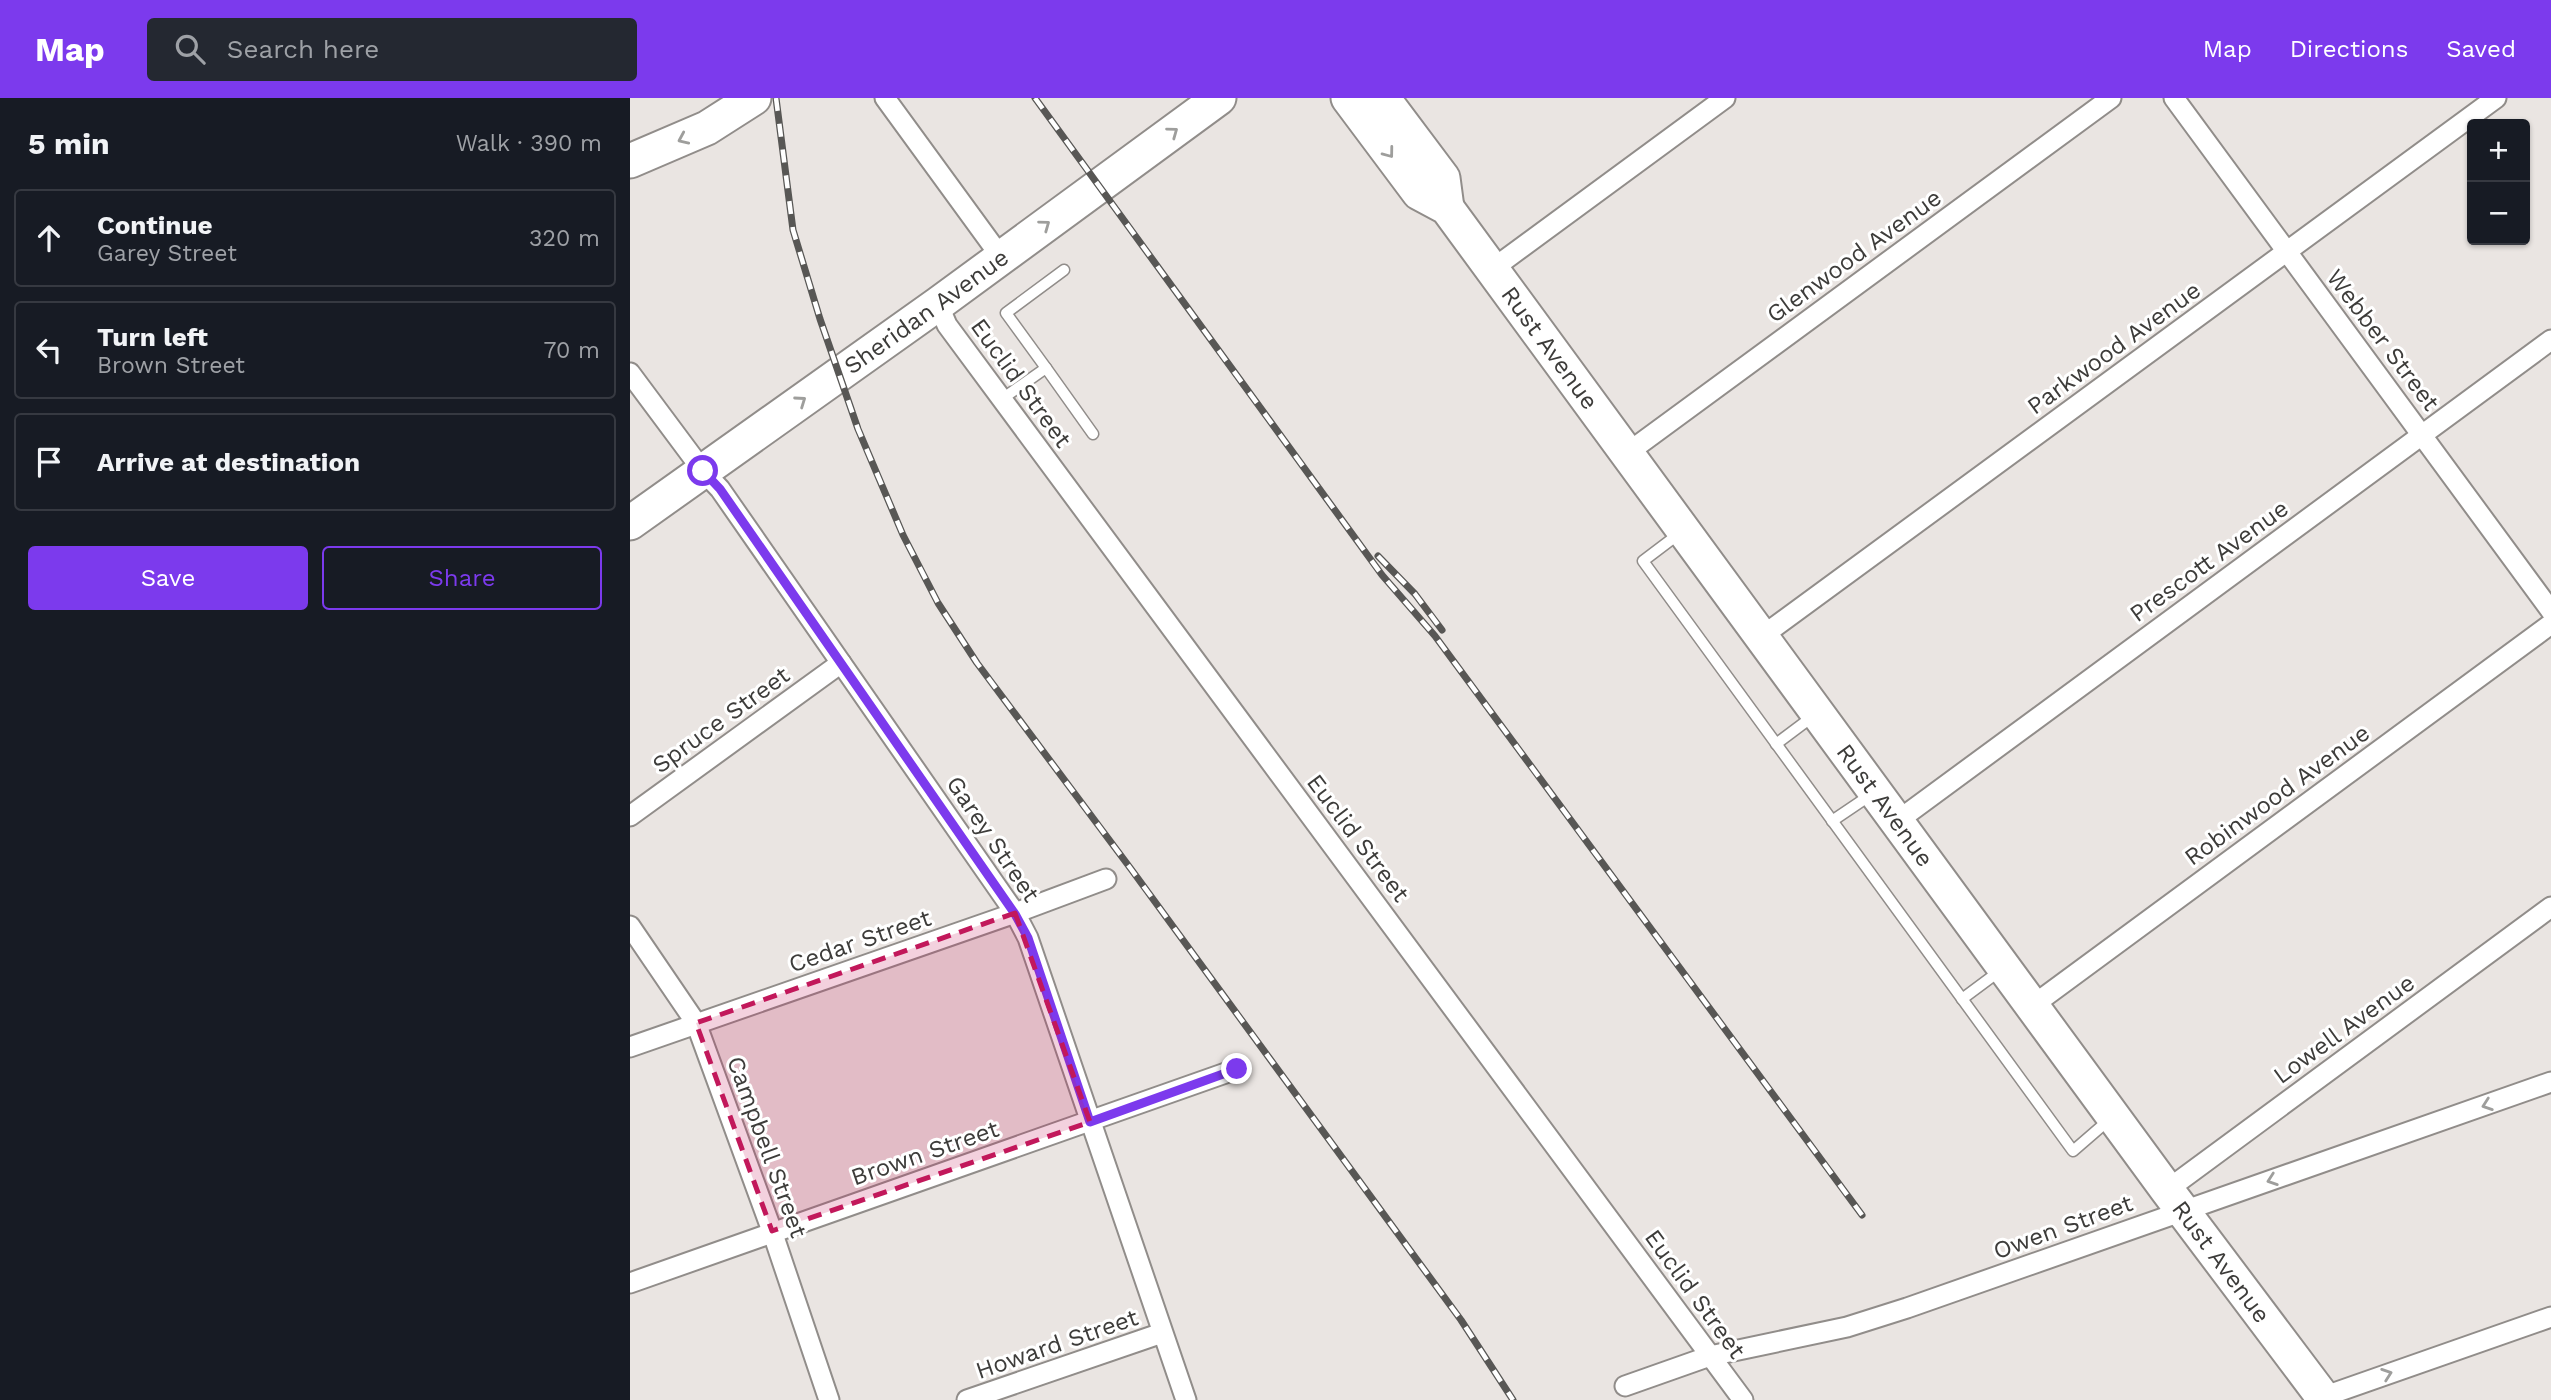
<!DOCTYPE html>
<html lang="en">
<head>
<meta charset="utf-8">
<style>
  body { margin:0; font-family:"Work Sans",sans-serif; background:#242831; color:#f1f3f6 }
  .controls { position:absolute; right:21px; top:21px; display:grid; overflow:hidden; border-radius:7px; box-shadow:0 2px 5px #0004 }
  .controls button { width:63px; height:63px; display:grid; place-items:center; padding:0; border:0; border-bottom:2px solid #363941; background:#171b24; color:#f1f3f6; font:35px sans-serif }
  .stop { position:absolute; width:21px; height:21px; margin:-16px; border:5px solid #7c3aed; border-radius:50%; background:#fff }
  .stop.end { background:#7c3aed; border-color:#fff; box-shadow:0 2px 7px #0008 }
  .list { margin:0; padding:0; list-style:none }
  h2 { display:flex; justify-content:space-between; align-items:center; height:91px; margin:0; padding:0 28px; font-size:30px }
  h2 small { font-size:23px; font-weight:400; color:#9ea1a6 }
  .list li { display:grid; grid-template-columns:46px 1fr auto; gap:21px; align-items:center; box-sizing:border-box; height:98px; margin:0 14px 14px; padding:0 14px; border:2px solid #363941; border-radius:7px }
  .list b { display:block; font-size:26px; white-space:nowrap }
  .list p { margin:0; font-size:23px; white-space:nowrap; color:#9ea1a6 }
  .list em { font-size:23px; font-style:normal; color:#9ea1a6 }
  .actions { display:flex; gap:14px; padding:21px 28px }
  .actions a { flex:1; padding:16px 0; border:2px solid #7c3aed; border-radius:7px; text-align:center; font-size:24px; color:#7c3aed }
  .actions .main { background:#7c3aed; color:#fff }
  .icon { flex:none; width:38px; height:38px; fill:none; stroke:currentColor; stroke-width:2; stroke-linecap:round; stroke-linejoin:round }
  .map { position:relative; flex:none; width:1921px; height:1302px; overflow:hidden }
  header { display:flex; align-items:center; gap:42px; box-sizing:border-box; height:98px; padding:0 35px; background:#7c3aed; color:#fff }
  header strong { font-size:33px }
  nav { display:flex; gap:38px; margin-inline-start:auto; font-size:24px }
  .search { width:490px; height:63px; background:#242831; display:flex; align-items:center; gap:18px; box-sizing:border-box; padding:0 24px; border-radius:7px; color:#9ea1a6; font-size:26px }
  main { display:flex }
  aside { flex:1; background:#171b24 }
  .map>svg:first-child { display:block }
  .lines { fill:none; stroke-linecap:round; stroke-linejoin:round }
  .lane-casing { stroke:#918d8a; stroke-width:13 }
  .street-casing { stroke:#918d8a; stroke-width:23 }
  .highway-casing { stroke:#918d8a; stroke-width:37 }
  .lane { stroke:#fff; stroke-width:10 }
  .street { stroke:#fff; stroke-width:19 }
  .highway { stroke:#fff; stroke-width:33 }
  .rail-casing { stroke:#585755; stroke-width:7 }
  .rail { stroke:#fff; stroke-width:4.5; stroke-dasharray:13; stroke-linecap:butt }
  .oneway { stroke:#9e9e9c }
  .route { stroke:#7c3aed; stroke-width:9 }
  .marked { fill:#c2185b; fill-opacity:0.2; stroke:#c2185b; stroke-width:5; stroke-dasharray:14 9; stroke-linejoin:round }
  .labels { text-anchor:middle; stroke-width:6; stroke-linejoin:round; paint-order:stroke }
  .street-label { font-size:24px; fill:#3d3c3a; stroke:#fff }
</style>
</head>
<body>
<header>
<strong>Map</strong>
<div class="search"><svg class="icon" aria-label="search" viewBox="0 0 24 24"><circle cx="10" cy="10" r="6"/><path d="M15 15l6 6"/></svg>Search here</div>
<nav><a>Map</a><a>Directions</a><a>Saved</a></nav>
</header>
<main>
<aside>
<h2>5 min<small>Walk · 390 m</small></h2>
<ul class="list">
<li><svg class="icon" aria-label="ahead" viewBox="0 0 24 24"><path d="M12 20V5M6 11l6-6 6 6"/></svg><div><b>Continue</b><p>Garey Street</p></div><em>320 m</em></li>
<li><svg class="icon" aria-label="left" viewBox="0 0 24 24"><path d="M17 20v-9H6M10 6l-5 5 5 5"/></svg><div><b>Turn left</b><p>Brown Street</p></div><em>70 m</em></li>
<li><svg class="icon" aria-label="arrive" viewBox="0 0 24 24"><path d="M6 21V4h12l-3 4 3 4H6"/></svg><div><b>Arrive at destination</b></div></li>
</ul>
<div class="actions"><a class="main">Save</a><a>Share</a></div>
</aside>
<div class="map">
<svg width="1921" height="1302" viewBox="0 0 1921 1302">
  <rect width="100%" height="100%" fill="#eae5e2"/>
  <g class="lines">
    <g class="lane-casing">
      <g id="lane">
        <polyline points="416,270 376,215 434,172"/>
        <polyline points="372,301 416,270 463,336"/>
        <polyline points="1050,435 1013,463 1443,1053 1480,1021"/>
        <polyline points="1146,646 1182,619"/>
        <polyline points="1202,723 1242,696"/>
        <polyline points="1332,901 1371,872"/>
      </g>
    </g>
    <g class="street-casing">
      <g id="street">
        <polyline points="255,0 371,159"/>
        <polyline points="1544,0 1921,513"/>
        <polyline points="861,172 1095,0"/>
        <polyline points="308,206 317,227 1113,1302"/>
        <polyline points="0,275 73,373 90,391 385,815 398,840 556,1302"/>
        <polyline points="996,356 1481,0"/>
        <polyline points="1131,539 1866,0"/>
        <polyline points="0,718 211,565"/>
        <polyline points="1266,724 1921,242"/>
        <polyline points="0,828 66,925 142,1133 199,1302"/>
        <polyline points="1402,908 1921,526"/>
        <polyline points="0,949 385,815 476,781"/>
        <polyline points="1537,1092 1921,809"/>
        <polyline points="0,1185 607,971"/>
        <polyline points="995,1288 1080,1258 1217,1229 1277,1210 1921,984"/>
        <polyline points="337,1302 532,1235"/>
        <polyline points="1684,1302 1921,1219"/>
      </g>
    </g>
    <g class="highway-casing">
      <g id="highway">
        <path id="s1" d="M718,0L789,95L817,110L1537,1092L1695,1302"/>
        <polyline points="753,0 813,80 817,110"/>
        <polyline points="0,63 77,30 124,0"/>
        <path id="s2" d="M0,425L308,206L589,0"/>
      </g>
    </g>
    <use href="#lane" class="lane"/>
    <use href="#street" class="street"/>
    <use href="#highway" class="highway"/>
    <g class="rail-casing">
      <g id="rail">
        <polyline points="146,0 163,132 190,221 228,331 273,437 308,505 347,565 501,771 831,1222 883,1302"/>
        <polyline points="405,0 752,477 805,538 1232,1117"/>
        <polyline points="748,458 785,496 812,532"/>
      </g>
    </g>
    <use href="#rail" class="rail"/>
  </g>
  <defs><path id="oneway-chevron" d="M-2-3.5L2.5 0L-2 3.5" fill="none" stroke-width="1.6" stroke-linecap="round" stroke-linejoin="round" transform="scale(1.75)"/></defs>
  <g class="oneway">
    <use href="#oneway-chevron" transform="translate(543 34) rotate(-36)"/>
    <use href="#oneway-chevron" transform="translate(53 41) rotate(156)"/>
    <use href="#oneway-chevron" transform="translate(759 55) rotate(53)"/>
    <use href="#oneway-chevron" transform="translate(415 127) rotate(-36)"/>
    <use href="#oneway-chevron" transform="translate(171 303) rotate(-35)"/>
    <use href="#oneway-chevron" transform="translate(1857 1007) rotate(161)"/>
    <use href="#oneway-chevron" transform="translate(1642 1082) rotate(161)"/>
    <use href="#oneway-chevron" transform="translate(1757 1276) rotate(-19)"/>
  </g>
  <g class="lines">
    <polyline class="route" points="73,373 90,391 385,816 398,840 460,1024 607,971"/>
  </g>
  <path class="marked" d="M385,815L460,1024L142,1133L66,925Z"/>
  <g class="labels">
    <g class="street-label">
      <text transform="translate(1224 158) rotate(-36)" y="8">Glenwood Avenue</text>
      <text dy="8" stroke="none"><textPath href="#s2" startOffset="364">Sheridan Avenue</textPath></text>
      <text transform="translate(1753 242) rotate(53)" y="8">Webber Street</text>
      <text dy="8" stroke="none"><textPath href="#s1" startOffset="324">Rust Avenue</textPath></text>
      <text transform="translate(1484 250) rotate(-36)" y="8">Parkwood Avenue</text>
      <text transform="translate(391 285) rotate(54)" y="8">Euclid Street</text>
      <text transform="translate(1579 463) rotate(-36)" y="8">Prescott Avenue</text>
      <text transform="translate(91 622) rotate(-36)" y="8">Spruce Street</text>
      <text transform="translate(1647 697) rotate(-36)" y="8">Robinwood Avenue</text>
      <text dy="8" stroke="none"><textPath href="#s1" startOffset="891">Rust Avenue</textPath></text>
      <text transform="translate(728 740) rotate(53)" y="8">Euclid Street</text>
      <text transform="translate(363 741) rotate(56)" y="8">Garey Street</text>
      <text transform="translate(230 843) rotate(-19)" y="8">Cedar Street</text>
      <text transform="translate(1714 931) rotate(-36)" y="8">Lowell Avenue</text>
      <text transform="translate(137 1049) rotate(70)" y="8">Campbell Street</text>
      <text transform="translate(295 1055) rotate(-19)" y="8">Brown Street</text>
      <text transform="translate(1433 1129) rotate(-20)" y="8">Owen Street</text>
      <text dy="8" stroke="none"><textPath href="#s1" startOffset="1458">Rust Avenue</textPath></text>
      <text transform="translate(1065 1196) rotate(54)" y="8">Euclid Street</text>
      <text transform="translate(427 1246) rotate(-19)" y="8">Howard Street</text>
    </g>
  </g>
</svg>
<div class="controls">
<button>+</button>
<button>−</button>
</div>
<div class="stop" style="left:73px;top:373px"></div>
<div class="stop end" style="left:607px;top:971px"></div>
</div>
</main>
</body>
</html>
